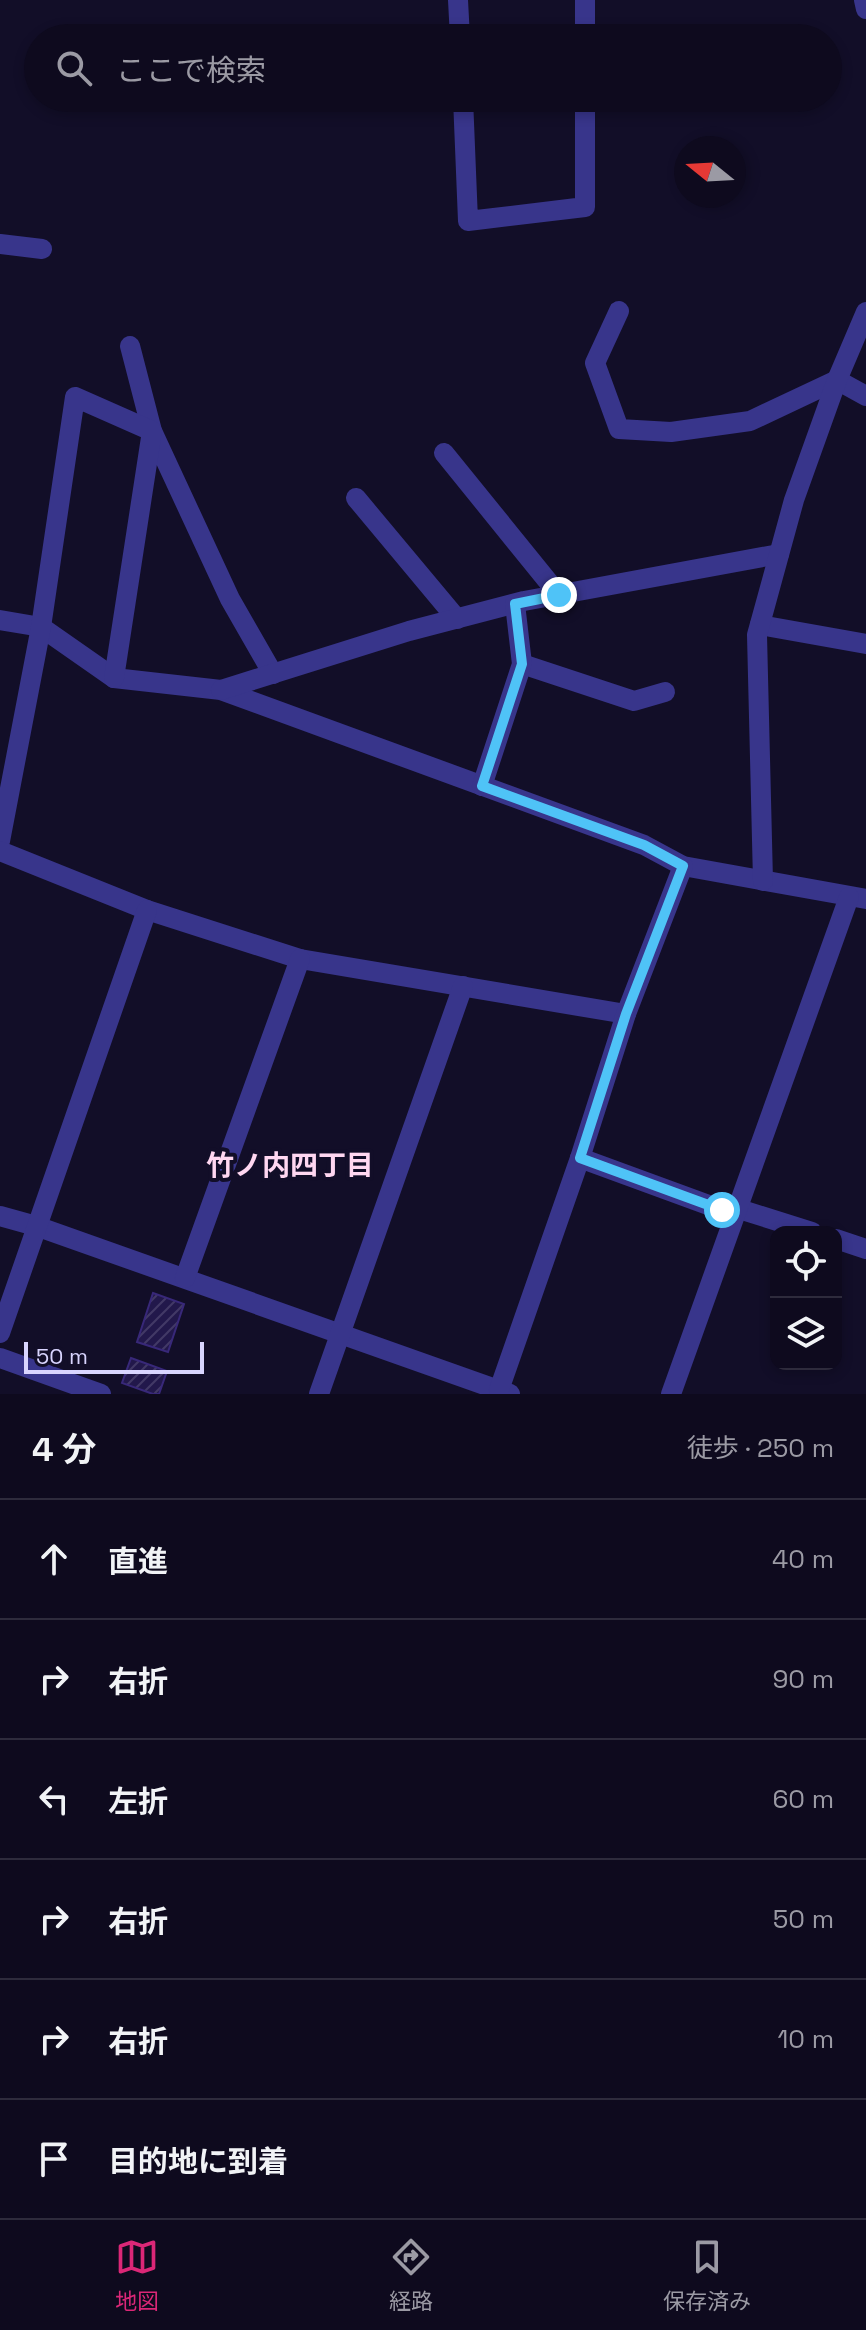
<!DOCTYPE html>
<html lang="ja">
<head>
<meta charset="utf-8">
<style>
  body { margin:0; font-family:"Space Grotesk","Noto Sans JP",sans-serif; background:#171327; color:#f1f3f6 }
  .controls { position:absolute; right:24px; bottom:24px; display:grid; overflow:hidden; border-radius:16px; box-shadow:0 4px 12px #0003 }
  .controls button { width:72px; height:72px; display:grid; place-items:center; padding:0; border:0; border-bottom:2px solid #2e2b3c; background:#0e0a1e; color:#f1f3f6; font:40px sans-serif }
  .compass { position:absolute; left:674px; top:136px; width:72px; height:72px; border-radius:50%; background:#0e0a1e; box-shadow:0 4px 12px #0003; rotate:288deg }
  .scale { position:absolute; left:24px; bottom:20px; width:180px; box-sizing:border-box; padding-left:8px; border:4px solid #d9d5ff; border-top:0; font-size:22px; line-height:28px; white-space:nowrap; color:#d9d5ff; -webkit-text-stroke:6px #120e28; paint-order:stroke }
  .stop { position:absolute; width:24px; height:24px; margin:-18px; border:6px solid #4fc3f7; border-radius:50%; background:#fff }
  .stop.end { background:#4fc3f7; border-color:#fff; box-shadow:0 2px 8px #0008 }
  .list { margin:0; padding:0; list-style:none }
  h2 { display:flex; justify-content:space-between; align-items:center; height:104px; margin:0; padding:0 32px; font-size:34px }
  h2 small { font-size:26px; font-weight:400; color:#9b9aa4 }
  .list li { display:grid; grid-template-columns:52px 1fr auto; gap:24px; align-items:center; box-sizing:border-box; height:120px; padding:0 32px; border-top:2px solid #2e2b3c }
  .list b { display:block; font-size:30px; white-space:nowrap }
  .list em { font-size:26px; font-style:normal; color:#9b9aa4 }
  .icon { flex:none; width:44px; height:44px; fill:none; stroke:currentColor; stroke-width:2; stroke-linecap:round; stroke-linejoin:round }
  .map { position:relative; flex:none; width:866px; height:1394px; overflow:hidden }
  .search { position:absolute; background:#0e0a1e; box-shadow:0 4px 12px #0003; left:24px; right:24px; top:24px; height:88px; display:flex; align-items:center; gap:20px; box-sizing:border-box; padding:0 28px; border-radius:44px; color:#9b9aa4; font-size:30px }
  .sheet { height:824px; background:#0e0a1e }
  nav { display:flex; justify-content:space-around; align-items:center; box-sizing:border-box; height:112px; border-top:2px solid #2e2b3c; background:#0e0a1e; font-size:22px; color:#9b9aa4 }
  nav a { display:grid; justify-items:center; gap:4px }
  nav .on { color:#db2777 }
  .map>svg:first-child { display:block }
  .building { fill:url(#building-hatch); stroke:#382879; stroke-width:2 }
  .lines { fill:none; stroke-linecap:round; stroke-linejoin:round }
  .minor { stroke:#38358b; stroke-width:20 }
  .route { stroke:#4fc3f7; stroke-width:10 }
  .labels { text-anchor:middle; stroke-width:8; stroke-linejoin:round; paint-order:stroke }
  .neighbourhood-label { font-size:28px; font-weight:bold; fill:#ffd7f1; stroke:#120e28 }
</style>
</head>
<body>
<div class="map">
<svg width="866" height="1394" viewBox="0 0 866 1394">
  <defs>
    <pattern id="building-hatch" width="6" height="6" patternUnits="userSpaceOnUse" patternTransform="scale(2)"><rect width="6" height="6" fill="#22184b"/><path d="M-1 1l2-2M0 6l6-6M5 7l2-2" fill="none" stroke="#423966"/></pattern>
  </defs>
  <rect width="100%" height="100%" fill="#120e28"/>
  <g class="building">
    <polygon points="153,1293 184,1304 168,1352 137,1342"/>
    <polygon points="131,1358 167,1371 159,1394 153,1394 122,1383"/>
  </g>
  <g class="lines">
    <g class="minor">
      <polyline points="458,0 460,38"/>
      <polyline points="585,0 585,38"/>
      <polyline points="864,0 866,9"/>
      <polyline points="463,98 468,221 585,207 585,98"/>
      <polyline points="0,244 42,249"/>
      <polyline points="619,311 595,363 619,429 671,432 750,421 837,380"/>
      <polyline points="130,346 152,431 230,599 273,674"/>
      <polyline points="837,380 866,396"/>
      <polyline points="444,453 559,595"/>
      <polyline points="356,498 457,619"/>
      <polyline points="0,620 41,627 114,678 221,690 644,845 683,866 866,899"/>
      <polyline points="760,625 866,644"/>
      <polyline points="522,664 634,701 665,692"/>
      <polyline points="221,690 409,631 524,601 779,554"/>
      <polyline points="482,786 522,664 515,604"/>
      <polyline points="0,841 41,627 75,397 152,431 114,678"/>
      <polyline points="0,851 147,910 300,959 626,1014"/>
      <polyline points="763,881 757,635 794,500 837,380 866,312"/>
      <polyline points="580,1158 722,1210 739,1209 812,1232"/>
      <polyline points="0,1216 36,1226 510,1394"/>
      <polyline points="836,1239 866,1249"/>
      <polyline points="185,1278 300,959"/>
      <polyline points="0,1333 147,910"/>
      <polyline points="0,1358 101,1394"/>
      <polyline points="499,1390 580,1158 626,1014 683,866"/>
      <polyline points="319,1394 463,986"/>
      <polyline points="671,1394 849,897"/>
    </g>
  </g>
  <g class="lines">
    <polyline class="route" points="559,595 515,604 522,664 482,786 644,845 683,866 626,1014 580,1158 722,1210"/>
  </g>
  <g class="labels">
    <g class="neighbourhood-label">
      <text x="290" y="1175">竹ノ内四丁目</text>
    </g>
  </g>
</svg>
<div class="controls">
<button><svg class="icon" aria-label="locate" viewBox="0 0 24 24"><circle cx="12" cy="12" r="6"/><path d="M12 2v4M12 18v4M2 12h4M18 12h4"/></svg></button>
<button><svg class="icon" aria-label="layers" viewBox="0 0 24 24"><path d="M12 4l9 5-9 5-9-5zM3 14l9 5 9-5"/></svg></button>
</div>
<svg class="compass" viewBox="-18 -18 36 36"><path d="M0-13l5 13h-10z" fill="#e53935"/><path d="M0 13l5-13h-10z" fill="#9b9aa4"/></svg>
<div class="scale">50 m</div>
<div class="stop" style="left:722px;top:1210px"></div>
<div class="stop end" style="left:559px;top:595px"></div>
<div class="search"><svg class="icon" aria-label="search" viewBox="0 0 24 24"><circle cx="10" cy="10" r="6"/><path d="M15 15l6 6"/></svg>ここで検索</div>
</div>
<section class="sheet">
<h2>4 分<small>徒歩 · 250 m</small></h2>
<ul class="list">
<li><svg class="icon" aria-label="ahead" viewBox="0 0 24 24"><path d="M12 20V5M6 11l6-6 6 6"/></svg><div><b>直進</b></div><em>40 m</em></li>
<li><svg class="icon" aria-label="right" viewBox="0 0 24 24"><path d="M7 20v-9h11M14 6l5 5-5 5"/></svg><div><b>右折</b></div><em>90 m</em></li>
<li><svg class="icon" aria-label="left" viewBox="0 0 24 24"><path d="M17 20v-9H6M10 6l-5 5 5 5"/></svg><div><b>左折</b></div><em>60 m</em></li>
<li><svg class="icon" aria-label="right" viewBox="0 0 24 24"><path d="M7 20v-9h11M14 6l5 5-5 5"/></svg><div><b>右折</b></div><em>50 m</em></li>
<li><svg class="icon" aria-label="right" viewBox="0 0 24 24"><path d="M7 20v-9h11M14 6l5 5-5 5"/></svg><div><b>右折</b></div><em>10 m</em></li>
<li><svg class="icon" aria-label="arrive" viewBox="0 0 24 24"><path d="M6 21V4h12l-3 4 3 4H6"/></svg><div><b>目的地に到着</b></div></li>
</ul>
</section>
<nav>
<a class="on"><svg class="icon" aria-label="map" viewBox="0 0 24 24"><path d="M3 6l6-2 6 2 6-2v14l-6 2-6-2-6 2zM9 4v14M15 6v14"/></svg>地図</a>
<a><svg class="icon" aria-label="directions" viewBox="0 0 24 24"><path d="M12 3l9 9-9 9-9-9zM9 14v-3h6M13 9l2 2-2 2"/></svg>経路</a>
<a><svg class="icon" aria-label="saved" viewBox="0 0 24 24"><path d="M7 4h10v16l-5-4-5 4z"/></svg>保存済み</a>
</nav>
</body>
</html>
